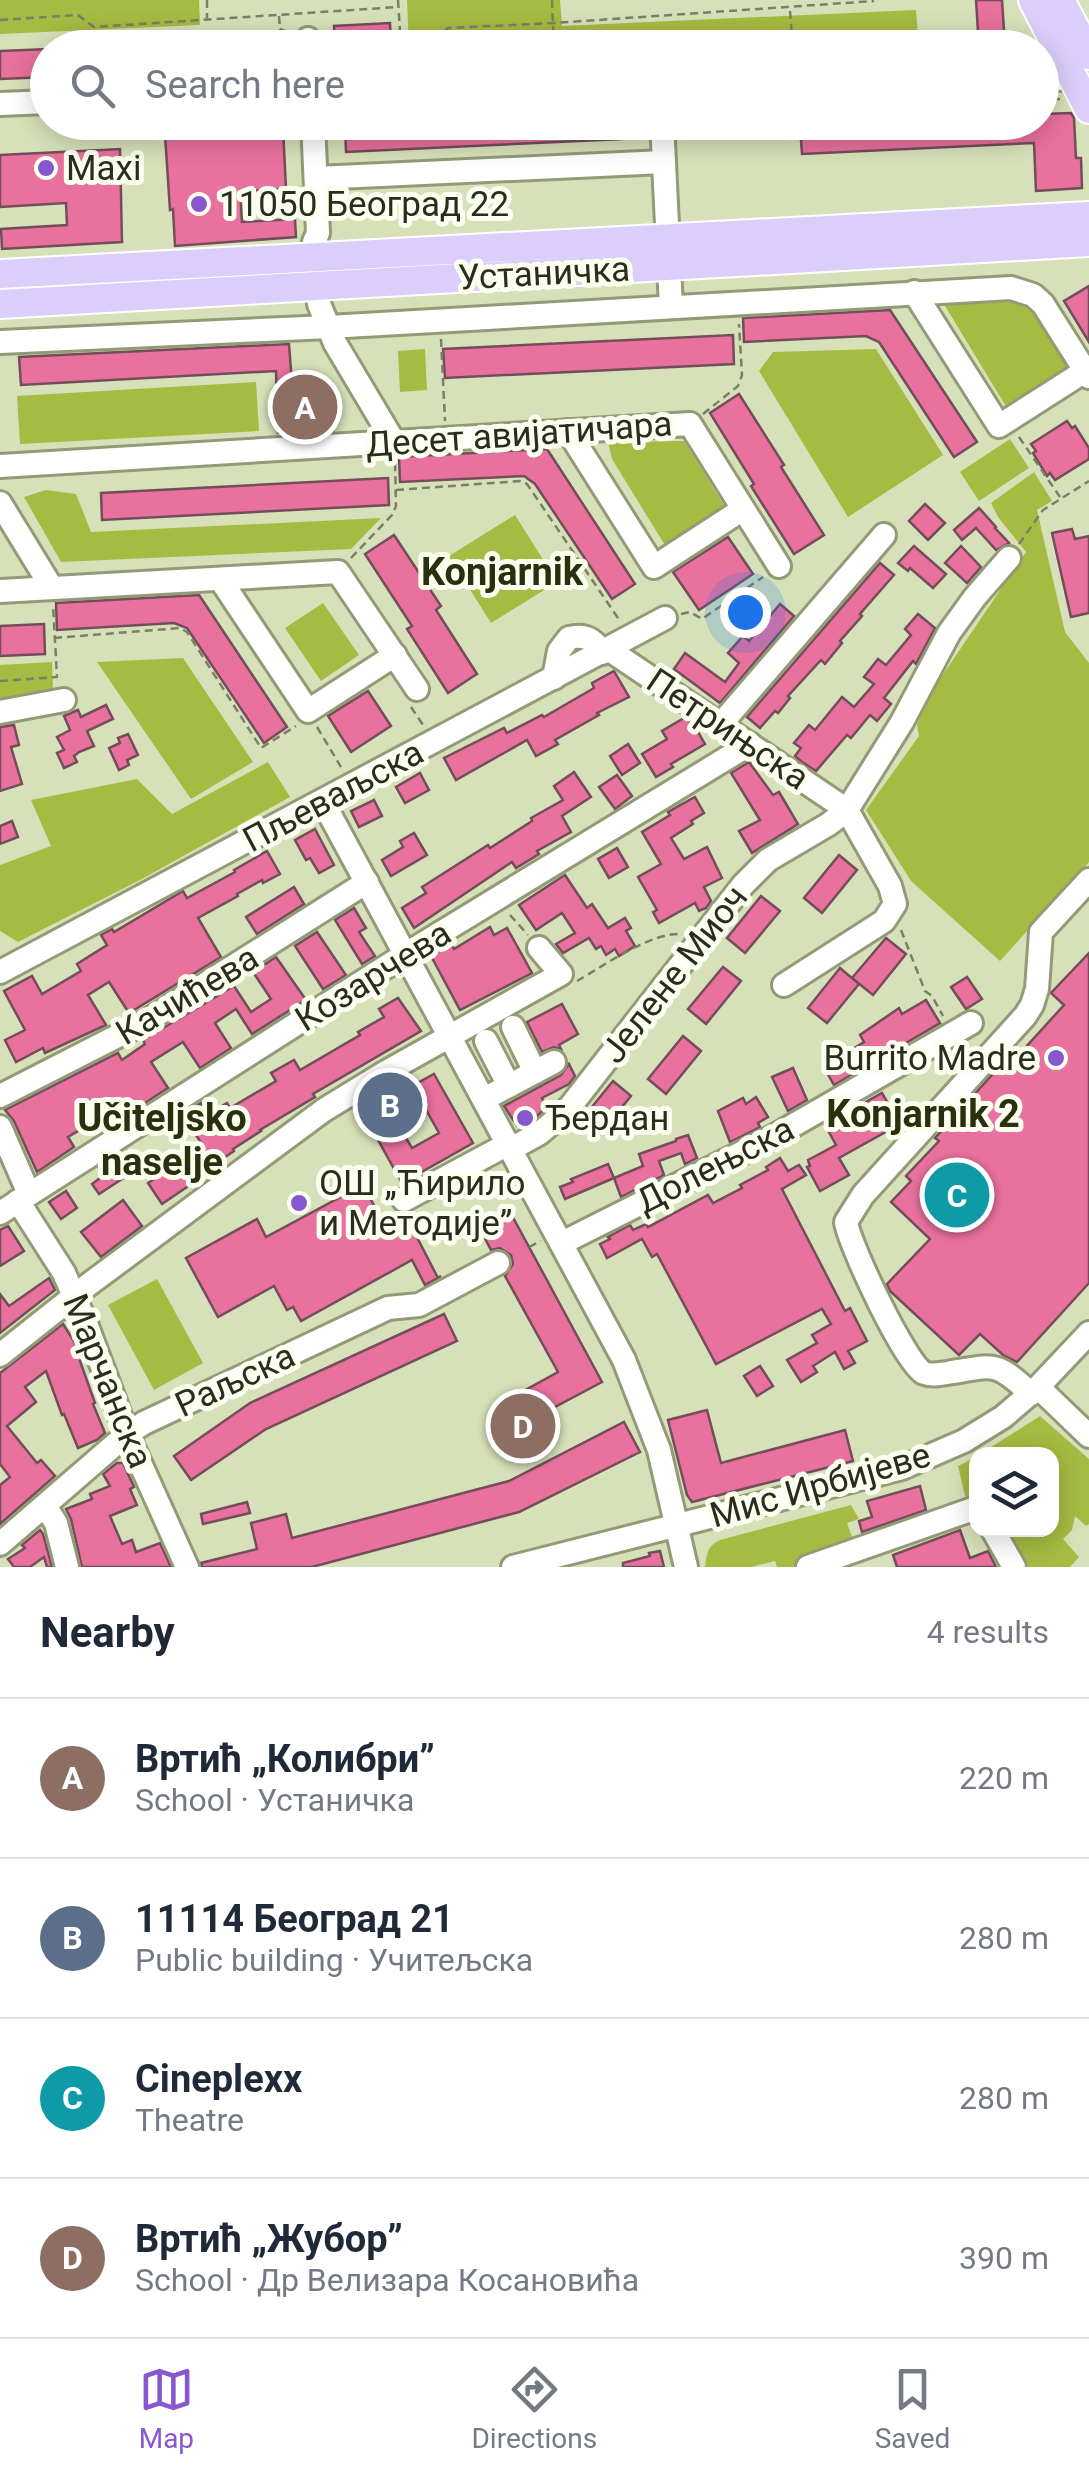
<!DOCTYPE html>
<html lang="en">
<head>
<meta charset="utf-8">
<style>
  body { margin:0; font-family:Roboto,sans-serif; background:#f2f2f3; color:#1f2937 }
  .controls { position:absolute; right:30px; bottom:30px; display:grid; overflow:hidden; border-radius:20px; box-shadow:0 5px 25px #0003 }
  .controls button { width:90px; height:90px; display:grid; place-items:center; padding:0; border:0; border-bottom:2px solid #e0e1e3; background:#fff; color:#1f2937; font:50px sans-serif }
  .you { position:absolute; left:745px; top:612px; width:35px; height:35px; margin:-25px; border:8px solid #fff; border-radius:50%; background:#1a73e8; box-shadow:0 0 0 15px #1a73e833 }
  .badge { display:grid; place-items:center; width:65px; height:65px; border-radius:50%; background:#8757d0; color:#fff; font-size:32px; font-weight:700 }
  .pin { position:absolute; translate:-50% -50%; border:5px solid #fff; box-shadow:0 2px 10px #0006 }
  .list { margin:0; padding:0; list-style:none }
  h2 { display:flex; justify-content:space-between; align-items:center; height:130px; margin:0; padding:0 40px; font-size:42px }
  h2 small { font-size:32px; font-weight:400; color:#747a83 }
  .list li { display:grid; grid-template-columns:65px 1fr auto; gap:30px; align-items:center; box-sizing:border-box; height:160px; padding:0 40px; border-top:2px solid #e0e1e3 }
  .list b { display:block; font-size:38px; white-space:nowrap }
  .list p { margin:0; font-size:32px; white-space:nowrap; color:#747a83 }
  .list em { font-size:32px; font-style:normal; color:#747a83 }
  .icon { flex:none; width:55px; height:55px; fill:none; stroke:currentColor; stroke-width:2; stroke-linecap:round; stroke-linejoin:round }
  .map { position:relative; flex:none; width:1089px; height:1567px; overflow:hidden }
  .search { position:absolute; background:#fff; box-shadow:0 5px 25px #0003; left:30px; right:30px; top:30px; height:110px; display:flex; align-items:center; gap:25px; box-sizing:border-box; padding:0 35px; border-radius:55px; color:#747a83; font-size:38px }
  .sheet { height:770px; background:#fff }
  nav { display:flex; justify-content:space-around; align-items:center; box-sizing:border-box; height:140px; border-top:2px solid #e0e1e3; background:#fff; font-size:28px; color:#747a83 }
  nav a { display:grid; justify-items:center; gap:5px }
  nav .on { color:#8757d0 }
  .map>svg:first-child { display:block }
  .green { fill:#a5bb41 }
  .building { fill:#e9719d; stroke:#734d59; stroke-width:2.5; fill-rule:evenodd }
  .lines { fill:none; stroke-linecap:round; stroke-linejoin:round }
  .minor-casing { stroke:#929b76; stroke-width:28 }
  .major-casing { stroke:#fff; stroke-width:32 }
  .path { stroke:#798065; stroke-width:2.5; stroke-dasharray:8 5; stroke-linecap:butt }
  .minor { stroke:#fff; stroke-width:22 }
  .major { stroke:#dccefa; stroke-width:28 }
  .poi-dot { fill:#8757d0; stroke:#faffef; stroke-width:4 }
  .labels { text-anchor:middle; stroke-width:10; stroke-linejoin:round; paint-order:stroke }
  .poi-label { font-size:35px; fill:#2a2d1e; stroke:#faffef; text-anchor:start }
  .street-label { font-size:35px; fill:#2a2d1e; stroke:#faffef }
  .neighbourhood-label { font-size:38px; font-weight:bold; fill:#2a300e; stroke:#faffef }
</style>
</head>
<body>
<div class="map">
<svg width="1089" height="1567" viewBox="0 0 1089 1567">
  <rect width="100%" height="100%" fill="#d7e1b9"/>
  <g class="green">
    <polygon points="0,0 199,0 200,25 0,34"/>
    <polygon points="407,0 560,0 562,26 916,10 919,47 409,47"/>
    <polygon points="1010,297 1035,308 1076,371 1010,413 942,301"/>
    <polygon points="425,349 427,390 400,392 398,351"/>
    <polygon points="876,349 943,455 848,517 759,371 773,352"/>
    <polygon points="256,382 259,431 20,444 17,396"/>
    <polygon points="1010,439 1029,468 979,501 960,472"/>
    <polygon points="684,441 727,510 666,547 612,459 608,442"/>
    <polygon points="1034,472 1052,501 1037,510 1065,632 1089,663 1089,862 1000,961 911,881 866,810 919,736 917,725 927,698 1026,552 998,517 991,503"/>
    <polygon points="46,490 76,494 91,532 381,518 351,549 61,562 24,497"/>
    <polygon points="515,515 557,582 491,623 449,556"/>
    <polygon points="323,603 359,655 321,681 285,628"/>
    <polygon points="183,658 253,762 191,799 97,662"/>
    <polygon points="52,662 53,692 0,705 0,665"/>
    <polygon points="268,762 290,797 140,880 18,942 0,931 0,865 51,846 31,800 137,779 172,814"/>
    <polygon points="157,1279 203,1363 154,1390 108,1305"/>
    <polygon points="1040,1416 1089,1459 1089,1524 1086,1526 1075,1516 1072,1530 1063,1539 1079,1557 1070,1567 1024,1567 1002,1530 1052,1530 1052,1454 980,1454"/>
    <polygon points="976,1457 976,1497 966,1500 958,1466"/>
    <path d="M851,1505L859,1519L847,1523L855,1545L792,1567H777L775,1561L751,1567H705C707,1554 707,1546 720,1540Z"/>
  </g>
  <g class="building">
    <polygon points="976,0 1002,0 1005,46 979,48"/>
    <polygon points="390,23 391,48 335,48 334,26"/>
    <polygon points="48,49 48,77 0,79 0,51"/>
    <polygon points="1071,113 1074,118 1076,158 1081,158 1082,188 1036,191 1034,143 802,154 800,126 872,122 1042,122 1042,114"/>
    <polygon points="404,122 621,122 622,139 346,152 345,125"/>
    <polygon points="283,128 286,189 240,191 242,222 295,219 296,237 175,246 173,209 170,210 165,135"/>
    <polygon points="120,149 122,242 2,249 1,229 67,225 66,203 0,207 0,155"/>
    <polygon points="1089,286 1089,342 1064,301"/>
    <polygon points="890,310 977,442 954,457 879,342 866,336 744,342 743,318"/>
    <polygon points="733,335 734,364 445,378 443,349"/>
    <polygon points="289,344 292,383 331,382 333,431 278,433 276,371 21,385 19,357"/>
    <polygon points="739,394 784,465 781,467 824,535 794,554 751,486 754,484 710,413"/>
    <polygon points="1067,421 1072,428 1075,426 1089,448 1089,459 1055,480 1050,473 1047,476 1033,453 1036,451 1031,444"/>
    <polygon points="547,449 635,584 612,599 535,484 524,476 400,482 399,457"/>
    <polygon points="388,478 389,505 102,520 101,493"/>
    <polygon points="925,504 945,523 928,540 909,521"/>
    <polygon points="979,508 996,527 995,528 1009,543 996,550 976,528 962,540 954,530"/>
    <polygon points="1072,529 1075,539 1089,536 1089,613 1071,617 1052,533"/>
    <polygon points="394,535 441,606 436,610 477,674 448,693 407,629 412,626 365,554"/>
    <polygon points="728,537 753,574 699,610 673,572"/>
    <polygon points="914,546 946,574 933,588 910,568 908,571 898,563"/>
    <polygon points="961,546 981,567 967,583 945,563"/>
    <polygon points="880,563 894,575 860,614 862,616 840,641 842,643 825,664 821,660 788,696 790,698 778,713 775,711 760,728 747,717"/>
    <polygon points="199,595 287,727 264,743 187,628 174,623 57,630 56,603"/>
    <polygon points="780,604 794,616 720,703 674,669 685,653 725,682 739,663 728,653 743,636 749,641"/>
    <polygon points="918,614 935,628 916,664 913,661 884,698 891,704 877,721 870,715 851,738 847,735 816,771 802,762 795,756 801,748 794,743 809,725 815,730 842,697 854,707 874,684 864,677 878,659 886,665 911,635 905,629"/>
    <polygon points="44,624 45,654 0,656 0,626"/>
    <polygon points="614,671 629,697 597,713 599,715 555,740 558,744 536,756 527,740 456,780 444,758 504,728 507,733 542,715 544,717 594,688 592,683"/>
    <polygon points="368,691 391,726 351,752 328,716"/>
    <polygon points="106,705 113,719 87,731 94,746 79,752 74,756 77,762 64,768 57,753 64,750 57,737 70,730 64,716 78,710 81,717"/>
    <polygon points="684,718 694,725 705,744 671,764 673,767 656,777 642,754 667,739 662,731"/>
    <polygon points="14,725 19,745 11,747 22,784 0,791 0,727"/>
    <polygon points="128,734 138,755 127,760 129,765 119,770 109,748 120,743 118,738"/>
    <polygon points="628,744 640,763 622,775 610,756"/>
    <polygon points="749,762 773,795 779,792 798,824 752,853 739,831 760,820 731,773"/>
    <polygon points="574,772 591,797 562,816 571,832 537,851 539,854 516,868 512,862 414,928 402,908 426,893 422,887 488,845 490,848 532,821 531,818 563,800 554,786"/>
    <polygon points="420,773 429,790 405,803 396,787"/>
    <polygon points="617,775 632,796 615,809 599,787"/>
    <polygon points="695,797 704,813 691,821 693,824 671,838 684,859 707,847 722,878 704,887 711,901 706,908 699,911 695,903 659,923 653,912 657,910 638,877 661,864 642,832 670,815 668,812"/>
    <polygon points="374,800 382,816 359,827 351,811"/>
    <polygon points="12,821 18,837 0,844 0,826"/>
    <polygon points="315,829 334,865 319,873 310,858 306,860 295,840"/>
    <polygon points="414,833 427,855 391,876 382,860 403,847 400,841"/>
    <polygon points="617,848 628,867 609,878 598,859"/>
    <polygon points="267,851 280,874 263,883 262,880 237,894 238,896 198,918 221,957 129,1013 109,982 88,995 106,1025 45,1053 43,1048 16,1062 5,1040 25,1030 4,991 32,976 42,994 81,971 77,964 107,945 101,935 112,929 114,932 183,891 187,898 235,872 234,870"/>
    <polygon points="839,855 857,870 822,913 804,898"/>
    <polygon points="565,875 587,908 592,904 608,928 625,918 631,928 626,931 635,946 619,956 615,949 606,955 601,946 596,949 589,938 563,953 556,944 575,933 562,913 536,930 519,905"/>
    <polygon points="294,887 304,904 257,934 246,917"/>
    <polygon points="761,896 780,911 745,953 727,938"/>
    <polygon points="354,908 366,928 359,932 375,956 362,964 335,920"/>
    <polygon points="490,927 494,935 507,928 532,973 460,1010 431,956 451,944 454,949"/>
    <polygon points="317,932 346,975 323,989 295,946"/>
    <polygon points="886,938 906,954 873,995 852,978"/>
    <polygon points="1089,953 1089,1283 1017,1362 1003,1355 980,1334 959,1355 890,1291 887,1284 930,1239 891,1202 911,1181 906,1176 939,1141 935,1138 1000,1066 1005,1070 1064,1005 1051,993"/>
    <polygon points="276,957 306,1000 252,1034 236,1009 215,1023 231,1048 200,1068 183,1042 151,1062 168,1088 122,1118 116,1109 68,1137 74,1147 37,1172 14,1121 5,1110 118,1053 122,1060 145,1044 143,1040 234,986 251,1012 271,999 253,972"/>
    <polygon points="723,967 741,981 706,1024 688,1009"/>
    <polygon points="840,968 859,984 827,1023 808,1008"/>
    <polygon points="967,977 982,999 966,1009 951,987"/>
    <polygon points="398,998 421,1031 313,1094 315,1097 260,1130 261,1131 233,1149 234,1151 207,1169 209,1172 162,1204 148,1183 204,1147 196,1135 199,1133 185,1113 201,1103 209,1114 227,1103 230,1108 276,1081 271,1073 294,1060 300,1070 360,1035 358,1032 384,1017 379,1009"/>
    <polygon points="926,1000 940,1023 834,1085 826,1071 849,1057 846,1053 864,1042 860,1035 899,1008 902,1014"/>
    <polygon points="562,1004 578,1034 559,1045 561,1049 554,1047 542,1052 527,1022"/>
    <polygon points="683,1036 701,1051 666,1094 648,1079"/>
    <polygon points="569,1064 575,1076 569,1084 542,1098 547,1107 537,1116 517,1126 504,1106 561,1075"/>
    <polygon points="793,1068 807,1100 788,1111 772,1077"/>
    <path d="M434,1074L473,1143L402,1183L363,1113ZM425,1108L439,1133L412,1148L397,1123Z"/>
    <polygon points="613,1081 631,1096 596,1139 578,1124"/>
    <polygon points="882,1093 900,1124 839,1158 849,1175 820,1191 807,1167 810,1166 808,1160 836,1145 825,1125"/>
    <polygon points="756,1097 768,1117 758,1123 760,1127 730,1142 718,1111 743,1098 746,1104"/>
    <polygon points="688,1135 697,1158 685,1164 681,1153 659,1161 664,1175 621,1197 614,1178 643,1166 639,1154 676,1141 676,1139"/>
    <polygon points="127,1151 139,1168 99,1194 92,1184 104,1175 99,1168 108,1162 110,1164"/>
    <polygon points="780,1158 788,1171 799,1165 806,1175 782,1189 845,1311 850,1308 867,1341 848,1351 855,1363 844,1369 835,1352 813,1366 817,1372 801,1382 787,1360 817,1343 812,1335 831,1324 822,1309 716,1364 657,1254 652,1257 642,1239 607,1258 600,1244 610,1239 608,1237 630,1225 633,1230 646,1224 648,1227 708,1195 713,1203 742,1188 740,1185 768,1170 766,1167"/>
    <polygon points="608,1164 614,1178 565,1199 560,1187 573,1182 571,1179"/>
    <polygon points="363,1185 388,1231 408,1220 438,1278 441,1276 425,1285 412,1260 301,1321 293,1307 287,1310 274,1286 218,1317 186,1258 257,1219 266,1237"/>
    <polygon points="66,1191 77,1208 61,1219 49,1202"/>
    <polygon points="123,1200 142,1226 101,1257 81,1232"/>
    <polygon points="509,1210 602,1382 534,1418 520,1393 558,1372 505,1276 513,1264 511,1255 500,1248 491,1250 479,1227"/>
    <polygon points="8,1226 24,1251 0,1266 0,1230"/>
    <polygon points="49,1278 55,1290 0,1333 0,1294 9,1306"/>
    <polygon points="444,1314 457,1341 266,1429 191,1480 174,1456 250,1403"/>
    <polygon points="63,1324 79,1349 83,1359 80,1361 95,1403 93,1404 105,1433 97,1440 78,1448 64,1414 62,1415 46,1371 25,1387 36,1402 7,1426 37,1463 41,1460 55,1476 0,1524 0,1485 10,1477 0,1464 0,1373"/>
    <polygon points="760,1366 773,1386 757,1396 744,1376"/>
    <polygon points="707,1410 721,1463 845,1430 853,1461 692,1502 687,1495 668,1420"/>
    <polygon points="624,1422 640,1452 519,1512 312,1567 202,1567 201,1563 257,1549 251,1523 286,1514 292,1538 509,1481"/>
    <polygon points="117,1463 123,1463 134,1487 130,1489 137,1505 110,1516 122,1544 132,1540 136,1552 160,1543 171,1567 82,1567 71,1519 66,1509 92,1499 90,1494 110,1486 103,1474"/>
    <polygon points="920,1486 926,1510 862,1532 859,1521 872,1517 867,1501"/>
    <polygon points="247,1502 250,1513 203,1524 201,1514"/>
    <polygon points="40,1530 43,1534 52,1567 47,1567 44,1557 30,1567 14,1567 8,1559 25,1548 22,1545"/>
    <polygon points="960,1530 970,1558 988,1551 996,1567 897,1567 893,1555"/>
    <polygon points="660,1551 664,1567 623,1567 623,1563 650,1556 649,1553"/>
  </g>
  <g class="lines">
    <g class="minor-casing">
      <g id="minor">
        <polyline points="308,39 308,48"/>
        <polyline points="1042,80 1072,78"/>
        <polyline points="0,104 48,102"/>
        <polyline points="313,122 318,233 314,242 319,304 335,343 394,442"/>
        <polyline points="662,122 671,307"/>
        <polyline points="316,178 664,162"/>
        <polyline points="914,292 999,426 1085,371"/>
        <polyline points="0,342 328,327 1011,288 1033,295 1043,304 1089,377"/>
        <polyline points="568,431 654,567 743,509"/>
        <polyline points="0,466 690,424 779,566"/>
        <polyline points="0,503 52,588"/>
        <polyline points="220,579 308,711 395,655"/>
        <polyline points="0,591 338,572 417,689"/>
        <polyline points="608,649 847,810 890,886 895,904 884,921 784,985"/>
        <path d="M554,678L559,651L569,638C585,634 594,639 602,653"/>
        <polyline points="0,712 64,700"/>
        <polyline points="721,724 884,535"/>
        <polyline points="323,802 624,1360 659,1450 686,1567"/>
        <polyline points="0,972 665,618"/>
        <polyline points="513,1027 535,1072"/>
        <polyline points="486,1041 509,1086"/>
        <polyline points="0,1096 147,1021 367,882"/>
        <polyline points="484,1099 554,1062"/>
        <polyline points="0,1127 29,1194"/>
        <polyline points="511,1149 540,1133 569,1108 743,885 768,860 829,824 847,810 902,722 949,633 975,597 1009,558"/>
        <polyline points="404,1200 508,1144"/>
        <polyline points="18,1201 64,1273 87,1326 127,1434 187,1567"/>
        <polyline points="0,1213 406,954 750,744"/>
        <polyline points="562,1243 773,1137 971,1023"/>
        <polyline points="0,1355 88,1285 324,1110 386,1072 561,974 539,948"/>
        <polyline points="1038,1387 1089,1436"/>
        <path d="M1031,1394C994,1359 993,1366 947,1373C940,1374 931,1376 924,1373C906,1365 849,1244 846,1222L863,1195L1025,1016L1032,1005L1037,989L1041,932L1089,880"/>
        <polyline points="45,1506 56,1523 67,1567"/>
        <polyline points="993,1530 1014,1567"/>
        <polyline points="0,1544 127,1434 144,1423 388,1308 419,1305 498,1263"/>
        <polyline points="513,1567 902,1468 964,1441 1003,1417 1038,1387 1089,1333"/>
        <polyline points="808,1567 976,1508"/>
      </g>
    </g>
    <g class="major-casing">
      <g id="major">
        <polyline points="1033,0 1089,109"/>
        <polyline points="1060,0 1089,55"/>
        <polyline points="0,274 1089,216"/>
        <polyline points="0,304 1089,242"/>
      </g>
    </g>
    <g class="path">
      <polyline points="207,0 207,18"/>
      <polyline points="398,0 401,48"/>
      <polyline points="552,0 554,48"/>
      <polyline points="790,11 793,48"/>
      <polyline points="279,16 280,29 288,32"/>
      <polyline points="0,20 78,15 94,27 398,7"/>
      <polyline points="425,48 448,28 554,23 874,1"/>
      <polyline points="1042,100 1060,99"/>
      <polyline points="441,339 445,421"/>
      <polyline points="703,414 738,386 742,375 739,324"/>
      <polyline points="1019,437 1060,497"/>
      <polyline points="396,490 520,481 527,484 620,621"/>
      <polyline points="1019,544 1043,510 1089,481"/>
      <polyline points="351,558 392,515 396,506 395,459"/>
      <polyline points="681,614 690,612 702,619 763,577"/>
      <polyline points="54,638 180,628 187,632 261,748 296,726"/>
      <polyline points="0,681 57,677 53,605"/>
      <polyline points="411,707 423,725"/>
      <polyline points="317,727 341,767"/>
      <polyline points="510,915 528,935"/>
      <polyline points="901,930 925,991 932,996 943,1016"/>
      <path d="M577,981C605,965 651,932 682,934"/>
      <polyline points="529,1247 541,1241"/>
    </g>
    <use href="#minor" class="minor"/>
    <use href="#major" class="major"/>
  </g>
  <g class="poi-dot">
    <circle cx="46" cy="168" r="10"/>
    <circle cx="199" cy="204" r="10"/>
    <circle cx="1056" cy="1058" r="10"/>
    <circle cx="525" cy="1118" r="10"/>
    <circle cx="299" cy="1203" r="10"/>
  </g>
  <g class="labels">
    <g class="poi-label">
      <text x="66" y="180">Maxi</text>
      <text x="219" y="216">11050 Београд 22</text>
      <text x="1036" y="1070" text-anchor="end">Burrito Madre</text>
      <text x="545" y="1130">Ђердан</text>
      <text x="319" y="1195">ОШ „Ћирило<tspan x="319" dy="40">и Методије”</tspan></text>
    </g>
    <g class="street-label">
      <text transform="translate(544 273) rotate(-3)" y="12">Устаничка</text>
      <text transform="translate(519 434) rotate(-4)" y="12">Десет авијатичара</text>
      <text transform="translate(728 729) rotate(34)" y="12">Петрињска</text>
      <text transform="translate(333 796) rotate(-28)" y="12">Пљеваљска</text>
      <text transform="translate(674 974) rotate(-52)" y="12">Јелене Миоч</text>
      <text transform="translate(373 976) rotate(-32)" y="12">Козарчева</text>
      <text transform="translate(187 995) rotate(-31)" y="12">Качићева</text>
      <text transform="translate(715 1165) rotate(-27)" y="12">Долењска</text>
      <text transform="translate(235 1380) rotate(-25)" y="12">Раљска</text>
      <text transform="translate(108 1381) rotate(68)" y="12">Марчанска</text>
      <text transform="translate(820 1485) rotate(-16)" y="12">Мис Ирбијеве</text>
    </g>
    <g class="neighbourhood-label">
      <text x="502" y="585">Konjarnik</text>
      <text x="923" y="1127">Konjarnik 2</text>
      <text x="162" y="1131">Učiteljsko<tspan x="162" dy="44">naselje</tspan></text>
    </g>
  </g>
</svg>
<div class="controls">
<button><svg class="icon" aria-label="layers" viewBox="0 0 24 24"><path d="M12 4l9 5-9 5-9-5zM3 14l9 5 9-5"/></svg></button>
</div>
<div class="you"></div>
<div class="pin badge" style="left:305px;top:407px;background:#8d6e63">A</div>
<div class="pin badge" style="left:390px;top:1105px;background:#5c6f8a">B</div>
<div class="pin badge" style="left:957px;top:1195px;background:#0f9aa8">C</div>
<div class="pin badge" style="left:523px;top:1426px;background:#8d6e63">D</div>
<div class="search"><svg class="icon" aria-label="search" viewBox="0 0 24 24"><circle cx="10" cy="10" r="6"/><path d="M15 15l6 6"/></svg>Search here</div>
</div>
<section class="sheet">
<h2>Nearby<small>4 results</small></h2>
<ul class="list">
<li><span class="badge" style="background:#8d6e63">A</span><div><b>Вртић „Колибри”</b><p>School · Устаничка</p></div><em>220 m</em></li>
<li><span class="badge" style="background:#5c6f8a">B</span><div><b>11114 Београд 21</b><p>Public building · Учитељска</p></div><em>280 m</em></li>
<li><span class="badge" style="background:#0f9aa8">C</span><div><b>Cineplexx</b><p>Theatre</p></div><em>280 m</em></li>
<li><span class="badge" style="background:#8d6e63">D</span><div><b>Вртић „Жубор”</b><p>School · Др Велизара Косановића</p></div><em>390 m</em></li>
</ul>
</section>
<nav>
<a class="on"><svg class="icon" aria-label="map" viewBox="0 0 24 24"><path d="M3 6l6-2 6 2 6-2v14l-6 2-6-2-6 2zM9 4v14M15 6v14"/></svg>Map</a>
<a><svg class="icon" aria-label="directions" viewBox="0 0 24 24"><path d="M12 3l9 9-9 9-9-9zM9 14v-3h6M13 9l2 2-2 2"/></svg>Directions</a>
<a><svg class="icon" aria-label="saved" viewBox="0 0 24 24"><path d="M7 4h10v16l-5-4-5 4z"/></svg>Saved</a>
</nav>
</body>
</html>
